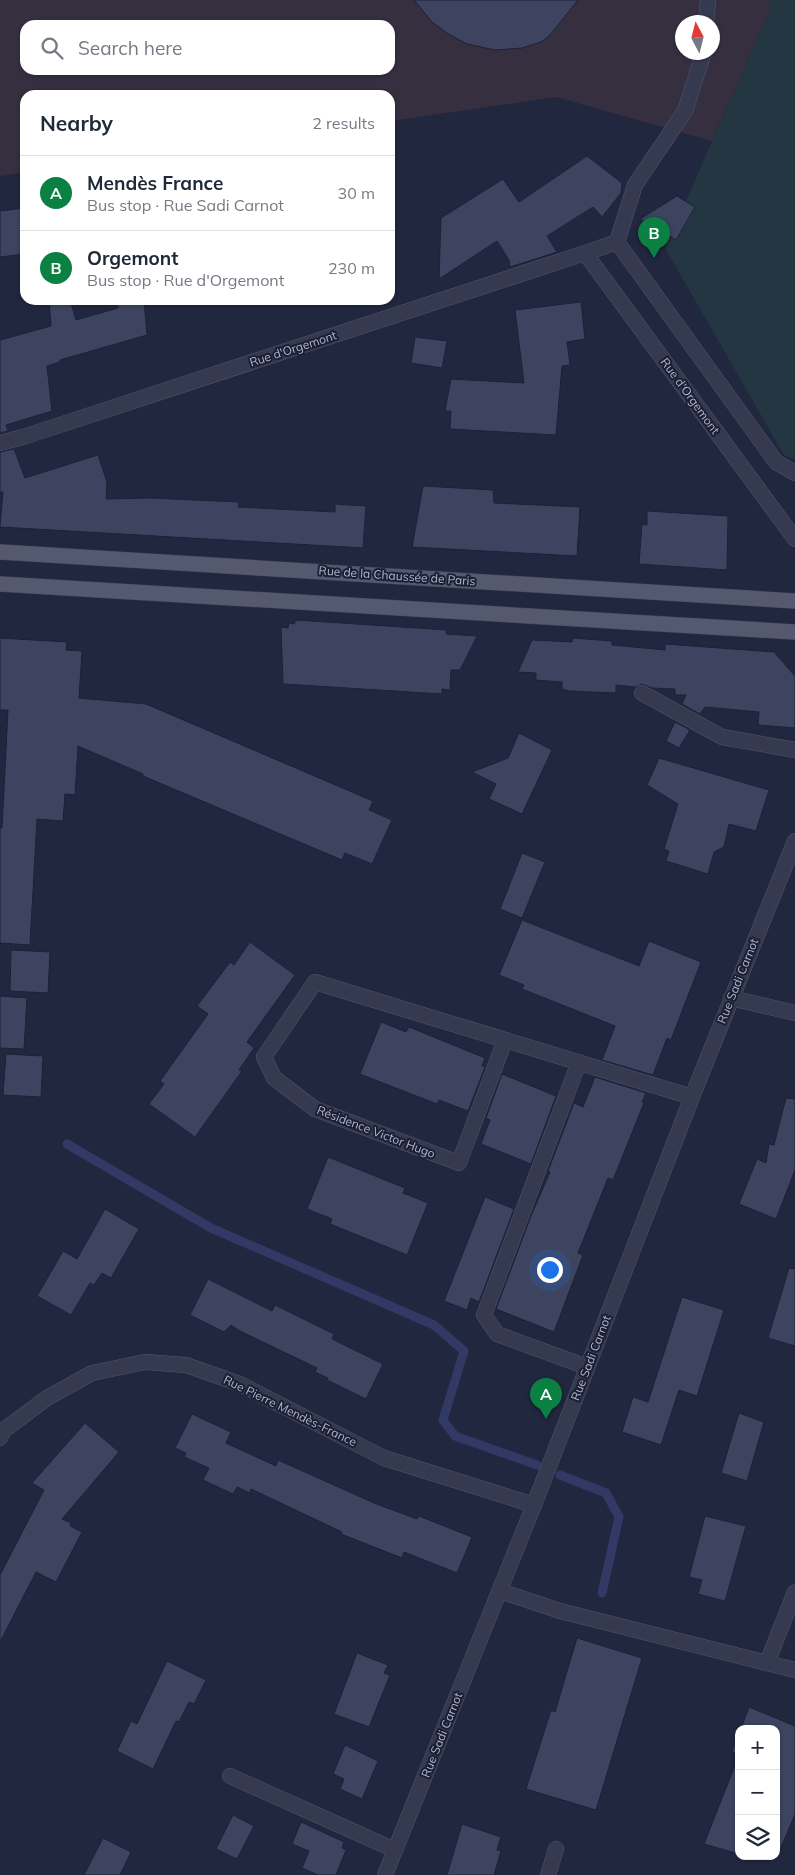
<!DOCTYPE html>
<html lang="en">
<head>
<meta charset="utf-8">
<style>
  body { margin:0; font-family:Mulish,sans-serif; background:#f2f2f3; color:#1f2937 }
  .controls { position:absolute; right:15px; bottom:15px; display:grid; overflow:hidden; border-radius:10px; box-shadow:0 1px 4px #0004 }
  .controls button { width:45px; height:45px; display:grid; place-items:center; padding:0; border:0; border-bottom:1px solid #e0e1e3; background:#fff; color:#1f2937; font:25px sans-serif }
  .compass { position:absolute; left:675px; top:15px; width:45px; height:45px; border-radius:50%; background:#fff; box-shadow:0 1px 4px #0004; rotate:353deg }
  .you { position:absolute; left:549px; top:1269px; width:18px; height:18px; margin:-12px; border:4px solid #fff; border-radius:50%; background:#1a73e8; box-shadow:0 0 0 8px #1a73e833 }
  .badge { display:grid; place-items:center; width:32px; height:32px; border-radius:50%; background:#0b8043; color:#fff; font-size:16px; font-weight:700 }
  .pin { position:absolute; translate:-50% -41px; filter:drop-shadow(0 1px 2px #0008) }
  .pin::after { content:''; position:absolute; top:26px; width:18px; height:15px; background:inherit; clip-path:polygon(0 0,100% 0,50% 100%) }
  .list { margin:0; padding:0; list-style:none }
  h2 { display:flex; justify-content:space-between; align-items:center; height:65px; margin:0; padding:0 20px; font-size:21px }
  h2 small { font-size:16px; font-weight:400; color:#747a83 }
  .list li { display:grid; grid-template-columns:32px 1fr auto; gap:15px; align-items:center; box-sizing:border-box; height:75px; padding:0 20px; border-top:1px solid #e0e1e3 }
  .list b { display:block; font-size:19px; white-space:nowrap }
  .list p { margin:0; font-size:16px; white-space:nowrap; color:#747a83 }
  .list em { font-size:16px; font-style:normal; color:#747a83 }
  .icon { flex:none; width:28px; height:28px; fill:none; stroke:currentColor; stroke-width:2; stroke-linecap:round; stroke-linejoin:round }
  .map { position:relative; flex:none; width:795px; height:1875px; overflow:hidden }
  .search { position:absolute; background:#fff; box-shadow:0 1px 4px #0004; left:20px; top:20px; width:375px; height:55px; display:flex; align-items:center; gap:12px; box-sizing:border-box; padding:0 18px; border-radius:15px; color:#747a83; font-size:19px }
  .panel { position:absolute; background:#fff; box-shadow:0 1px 4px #0004; left:20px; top:90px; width:375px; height:215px; border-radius:15px }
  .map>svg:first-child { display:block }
  .medical { fill:#352f40; fill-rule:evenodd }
  .green { fill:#243641 }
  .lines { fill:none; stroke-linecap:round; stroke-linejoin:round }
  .stream { stroke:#313964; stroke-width:9 }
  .building { fill:#3e4460; stroke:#1d2137 }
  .minor-casing { stroke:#51556b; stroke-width:16 }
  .major-casing { stroke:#3f4359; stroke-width:16 }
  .minor { stroke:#363a50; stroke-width:15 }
  .major { stroke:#545970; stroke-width:15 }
  .labels { text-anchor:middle; stroke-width:4; stroke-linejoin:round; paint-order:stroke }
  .street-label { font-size:12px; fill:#b2b6cb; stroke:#1b1f35 }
</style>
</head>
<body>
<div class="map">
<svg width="795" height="1875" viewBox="0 0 795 1875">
  <rect width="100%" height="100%" fill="#222740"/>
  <path class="medical" d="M0,0H771L769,13L712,141L556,97L390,121V95H25V172L0,176ZM682,22H712V52H682ZM25,25H390V70H25Z"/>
  <polygon class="green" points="771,0 795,0 795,460 784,455 665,248 769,13"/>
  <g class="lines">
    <g class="stream">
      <polyline points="67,1144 211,1228 434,1325 464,1351 443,1420 455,1436 537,1465"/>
      <polyline points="560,1475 606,1493 619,1517 602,1593"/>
    </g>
  </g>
  <g class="building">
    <polygon points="414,0 578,0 550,35 541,42 522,48 495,50 467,44 447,33 433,23"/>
    <polygon points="587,156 622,183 621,193 602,217 593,207 547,236 557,252 510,267 509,260 497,241 439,279 441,218 503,179 519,202"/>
    <polygon points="677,196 695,207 676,240 640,219"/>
    <polygon points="25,208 25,254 0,257 0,211"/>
    <polygon points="49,300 70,300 76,320 118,308 117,300 144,300 147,335 60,360 60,362 47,366 52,411 6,425 8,431 0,433 0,340 51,326"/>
    <polygon points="581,302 585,339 567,342 570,365 562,366 556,435 450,429 451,411 445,411 451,379 524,383 515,310"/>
    <polygon points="415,337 447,341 442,368 411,363"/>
    <polygon points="14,449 25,478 98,455 107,482 106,499 150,498 239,502 238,507 335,512 335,504 366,506 363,548 0,527 3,492 0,492 0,452"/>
    <polygon points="423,486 493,490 494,503 580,507 577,556 412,547"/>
    <polygon points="647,511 728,516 727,570 639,564 642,524 647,525"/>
    <polygon points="296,620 447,630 446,634 477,636 460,670 451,670 450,690 442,689 442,694 283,684 281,627 288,628 289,623 294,624"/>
    <polygon points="0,638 67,642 66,650 82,651 79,698 146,704 373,801 369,810 392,820 372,864 345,853 342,860 143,776 143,774 78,746 75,795 65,794 63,821 37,819 30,945 0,943 0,828 2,828 8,710 0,710"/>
    <polygon points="573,638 612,641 612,645 665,650 665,644 774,652 795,676 795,728 758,725 759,712 705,707 700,714 682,704 686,695 675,695 675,689 652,688 642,684 636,687 616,685 616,693 569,691 562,689 562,682 536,680 536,673 518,672 532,640 572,642"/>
    <polygon points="675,722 690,730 679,748 666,741"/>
    <polygon points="519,733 552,750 522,814 489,799 496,784 472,772 508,758"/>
    <polygon points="659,758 769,790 756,831 729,824 724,847 714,852 708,874 666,861 669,851 664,849 678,804 647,785"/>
    <polygon points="522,853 545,862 522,918 500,909"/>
    <polygon points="522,920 639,966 649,941 701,962 671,1040 667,1038 653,1075 602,1060 615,1026 522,989 524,985 499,975"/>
    <polygon points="250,942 295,975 247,1042 254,1048 239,1070 242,1071 195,1137 149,1104 164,1084 160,1081 208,1014 197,1006 230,962 234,965"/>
    <polygon points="11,950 50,952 48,993 10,991"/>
    <polygon points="0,996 27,998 24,1049 0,1048"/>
    <polygon points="381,1022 406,1032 409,1027 485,1058 482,1066 485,1067 468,1111 439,1100 437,1104 360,1074"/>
    <polygon points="6,1054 43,1056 41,1097 3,1095"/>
    <polygon points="502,1074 556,1096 531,1164 481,1144 490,1120 486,1118"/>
    <polygon points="595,1077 646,1093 642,1102 644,1103 613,1180 608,1178 578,1253 583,1255 554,1332 496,1309 531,1216 550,1172 548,1171 574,1103 583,1107"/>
    <polygon points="786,1098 795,1099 795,1170 776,1219 739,1204 757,1159 766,1163 769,1144 774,1145"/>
    <polygon points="328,1157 405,1188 403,1193 428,1203 407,1255 330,1224 332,1219 307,1209"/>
    <polygon points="485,1197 514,1209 479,1302 471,1298 467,1310 444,1301"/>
    <polygon points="105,1209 139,1229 111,1278 102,1273 94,1285 90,1283 71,1315 37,1296 63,1251 77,1259"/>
    <polygon points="789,1268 795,1269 795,1346 768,1338"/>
    <polygon points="208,1279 272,1311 275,1305 334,1334 332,1339 383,1364 366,1399 327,1380 328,1378 315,1372 317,1368 240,1331 231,1325 224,1332 190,1315"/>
    <polygon points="682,1297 724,1310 697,1396 679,1390 661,1445 622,1432 633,1397 648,1402"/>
    <polygon points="739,1413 764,1422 747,1481 721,1473"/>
    <polygon points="192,1414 231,1432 226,1443 276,1466 278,1460 374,1503 417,1519 419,1516 472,1537 457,1573 404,1552 402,1558 341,1534 342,1532 251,1489 250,1493 237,1487 233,1494 203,1480 209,1468 184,1457 186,1453 175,1448"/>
    <polygon points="85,1423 119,1452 62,1519 71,1523 70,1526 82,1532 56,1582 36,1572 0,1642 0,1575 44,1490 32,1483"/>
    <polygon points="705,1516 746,1526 725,1601 698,1594 702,1580 689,1577"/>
    <polygon points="577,1638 642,1658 596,1810 526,1789 551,1710 555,1712"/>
    <polygon points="357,1653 388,1665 384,1673 390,1675 369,1727 334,1714"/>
    <polygon points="167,1661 206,1680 194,1704 189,1702 179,1722 176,1721 153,1769 117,1751 131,1721 137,1724"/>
    <polygon points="749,1707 795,1726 795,1814 780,1850 776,1849 776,1729 741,1729"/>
    <polygon points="739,1734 739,1854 704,1844 739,1755 732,1752"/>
    <polygon points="345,1745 378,1761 362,1799 340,1789 344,1779 333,1774"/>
    <polygon points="233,1815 254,1826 237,1859 216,1849"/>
    <polygon points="301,1822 344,1842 342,1848 346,1850 336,1875 318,1875 302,1868 309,1851 292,1844"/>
    <polygon points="462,1824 501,1837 497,1850 501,1851 494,1875 447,1875"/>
    <polygon points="103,1838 131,1852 120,1875 84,1875"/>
  </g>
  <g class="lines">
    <g class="minor-casing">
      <g id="minor">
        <polyline points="706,22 708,0"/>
        <polyline points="617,242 776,462 795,473"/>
        <polyline points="617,242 635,185 685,111 704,52"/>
        <polyline points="585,253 795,539"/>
        <polyline points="0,443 23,437 585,253 617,242"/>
        <polyline points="642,693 722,737 795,750"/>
        <polyline points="731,998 795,1013"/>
        <polyline points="505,1040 459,1163 315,1109 274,1078 264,1057 315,982 692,1097"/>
        <polyline points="579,1062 484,1315 497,1334 587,1367"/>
        <polyline points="0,1438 4,1430 47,1398 92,1373 145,1362 186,1365 240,1384 384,1458 534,1505"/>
        <polyline points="500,1591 560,1611 795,1670"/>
        <polyline points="767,1663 795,1592"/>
        <polyline points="230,1776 395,1850"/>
        <polyline points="385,1875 534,1505 692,1097 795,841"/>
        <polyline points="548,1875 556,1849"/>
      </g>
    </g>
    <g class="major-casing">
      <g id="major">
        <polyline points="0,552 795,601"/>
        <polyline points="0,584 795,632"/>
      </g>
    </g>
    <use href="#minor" class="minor"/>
    <use href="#major" class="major"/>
  </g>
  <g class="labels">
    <g class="street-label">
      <text transform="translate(293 349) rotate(-18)" y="4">Rue d'Orgemont</text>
      <text transform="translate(690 396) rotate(54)" y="4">Rue d'Orgemont</text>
      <text transform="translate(397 576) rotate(4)" y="4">Rue de la Chaussée de Paris</text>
      <text transform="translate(738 981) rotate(-68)" y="4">Rue Sadi Carnot</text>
      <text transform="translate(376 1132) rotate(21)" y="4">Résidence Victor Hugo</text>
      <text transform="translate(591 1358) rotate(-69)" y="4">Rue Sadi Carnot</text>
      <text transform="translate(290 1411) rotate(26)" y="4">Rue Pierre Mendès-France</text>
      <text transform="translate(442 1735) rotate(-68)" y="4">Rue Sadi Carnot</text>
    </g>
  </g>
</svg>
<div class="controls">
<button>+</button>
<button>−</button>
<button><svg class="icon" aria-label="layers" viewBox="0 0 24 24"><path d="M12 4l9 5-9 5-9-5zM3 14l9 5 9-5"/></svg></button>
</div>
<svg class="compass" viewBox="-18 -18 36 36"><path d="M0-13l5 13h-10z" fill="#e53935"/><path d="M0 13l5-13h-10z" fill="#747a83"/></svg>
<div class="you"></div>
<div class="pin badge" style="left:546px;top:1419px">A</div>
<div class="pin badge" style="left:654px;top:258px">B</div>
<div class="search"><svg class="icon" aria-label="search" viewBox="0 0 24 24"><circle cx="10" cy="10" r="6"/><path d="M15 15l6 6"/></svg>Search here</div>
<section class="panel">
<h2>Nearby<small>2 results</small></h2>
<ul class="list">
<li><span class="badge">A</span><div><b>Mendès France</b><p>Bus stop · Rue Sadi Carnot</p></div><em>30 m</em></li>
<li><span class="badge">B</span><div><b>Orgemont</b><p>Bus stop · Rue d'Orgemont</p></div><em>230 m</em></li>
</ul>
</section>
</div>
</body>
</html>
